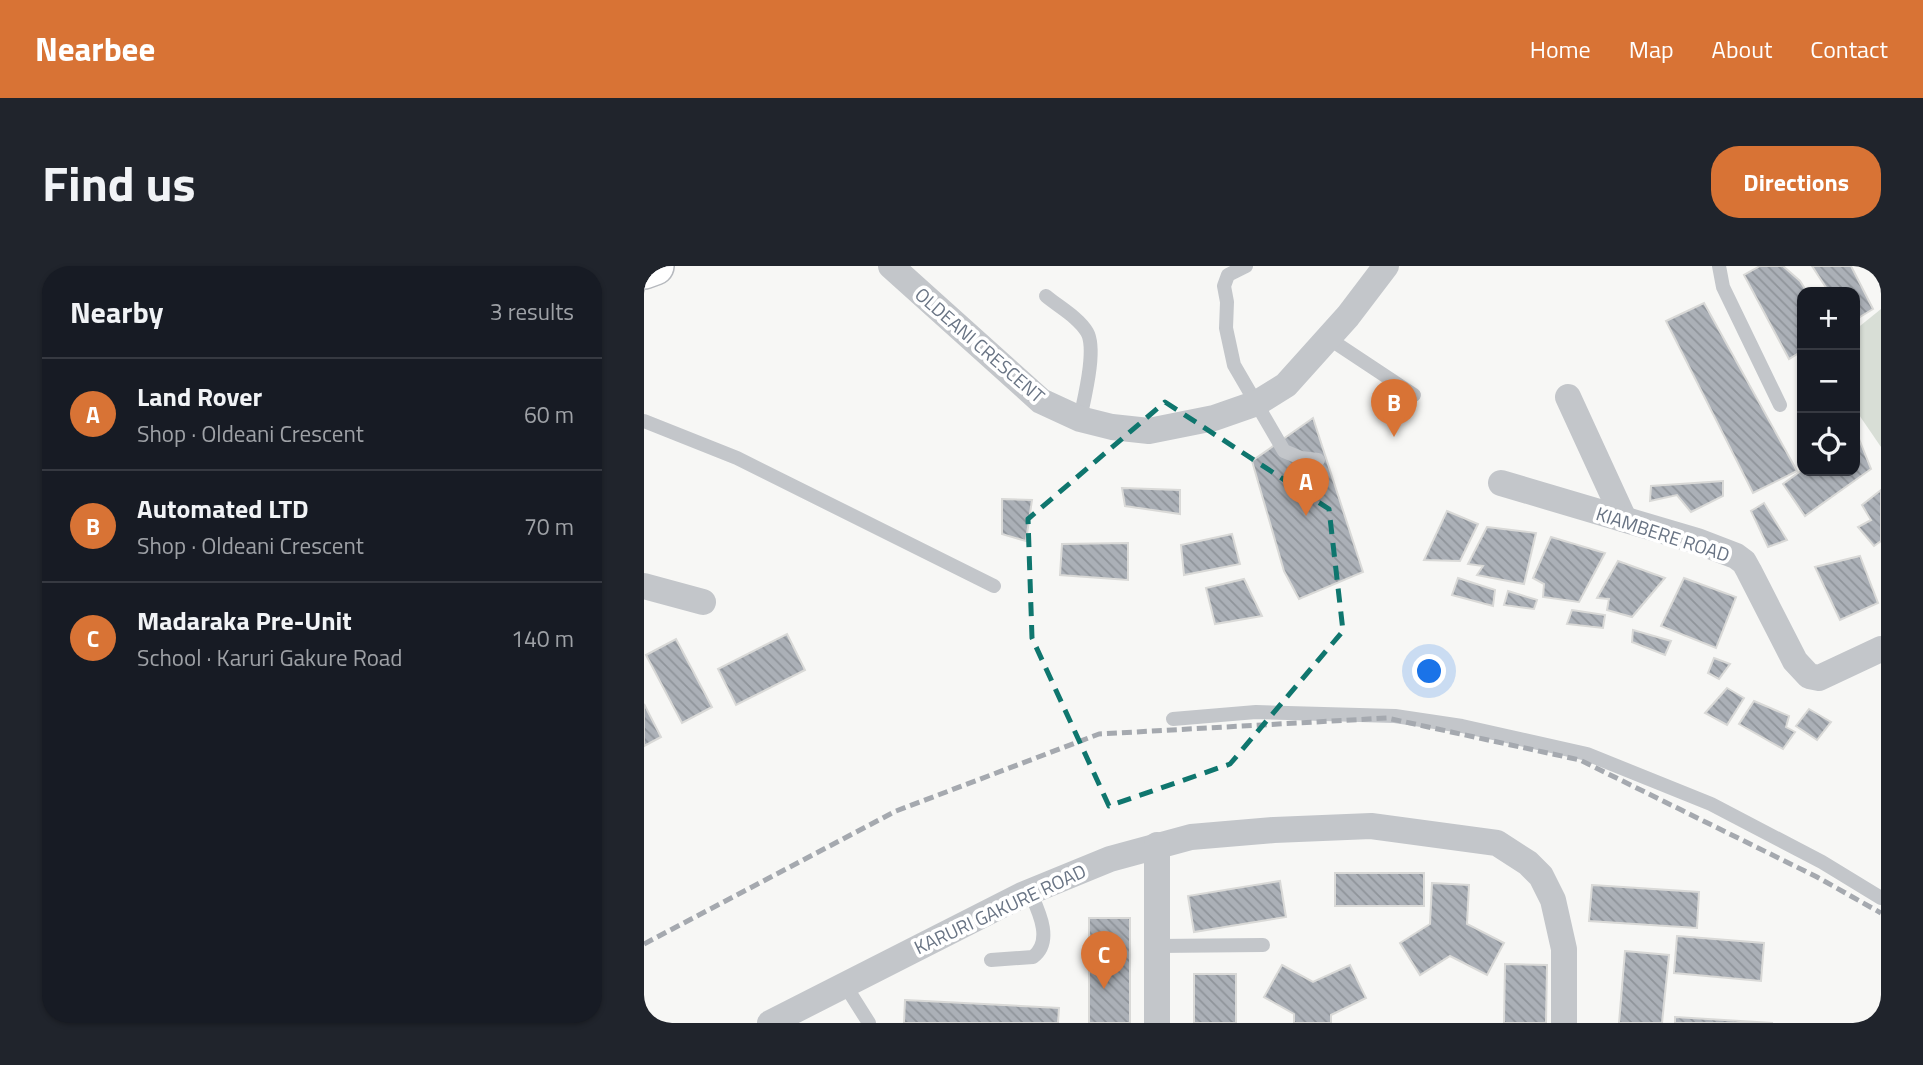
<!DOCTYPE html>
<html lang="en">
<head>
<meta charset="utf-8">
<style>
  body { margin:0; font-family:"Titillium Web",sans-serif; background:#20242c; color:#f1f3f6 }
  .controls { position:absolute; right:21px; top:21px; display:grid; overflow:hidden; border-radius:14px; box-shadow:0 2px 5px #0004 }
  .controls button { width:63px; height:63px; display:grid; place-items:center; padding:0; border:0; border-bottom:2px solid #363941; background:#171b24; color:#f1f3f6; font:35px sans-serif }
  .you { position:absolute; left:786px; top:406px; width:24px; height:24px; margin:-18px; border:5px solid #fff; border-radius:50%; background:#1a73e8; box-shadow:0 0 0 10px #1a73e833 }
  .badge { display:grid; place-items:center; width:46px; height:46px; border-radius:50%; background:#d87335; color:#fff; font-size:23px; font-weight:700 }
  .pin { position:absolute; translate:-50% -58px; filter:drop-shadow(0 2px 4px #0008) }
  .pin::after { content:''; position:absolute; top:37px; width:24px; height:21px; background:inherit; clip-path:polygon(0 0,100% 0,50% 100%) }
  .list { margin:0; padding:0; list-style:none }
  h2 { display:flex; justify-content:space-between; align-items:center; height:91px; margin:0; padding:0 28px; font-size:30px }
  h2 small { font-size:23px; font-weight:400; color:#9ea1a6 }
  .list li { display:grid; grid-template-columns:46px 1fr auto; gap:21px; align-items:center; box-sizing:border-box; height:112px; padding:0 28px; border-top:2px solid #363941 }
  .list b { display:block; font-size:26px; white-space:nowrap }
  .list p { margin:0; font-size:23px; white-space:nowrap; color:#9ea1a6 }
  .list em { font-size:23px; font-style:normal; color:#9ea1a6 }
  .icon { flex:none; width:38px; height:38px; fill:none; stroke:currentColor; stroke-width:2; stroke-linecap:round; stroke-linejoin:round }
  .map { position:relative; flex:none; width:1237px; height:757px; overflow:hidden; border-radius:28px }
  header { display:flex; align-items:center; gap:42px; box-sizing:border-box; height:98px; padding:0 35px; background:#d87335; color:#fff }
  header strong { font-size:33px }
  nav { display:flex; gap:38px; margin-inline-start:auto; font-size:24px }
  .intro { display:flex; align-items:center; justify-content:space-between; box-sizing:border-box; height:168px; padding:0 42px }
  h1 { margin:0; font-size:49px }
  .button { padding:18px 32px; border-radius:28px; background:#d87335; color:#fff; font-size:24px; font-weight:700 }
  main { display:flex; gap:42px; padding:0 42px }
  aside { flex:1; background:#171b24; border-radius:28px; box-shadow:0 2px 5px #0004 }
  .map>svg:first-child { display:block }
  .grass { fill:#d8ded6 }
  .building { fill:url(#building-back-hatch); stroke:#d9d9d7; stroke-width:2 }
  .lines { fill:none; stroke-linecap:round; stroke-linejoin:round }
  .secondary-casing { stroke:#b6b9be; stroke-width:40 }
  .lane { stroke:#c3c6ca; stroke-width:14 }
  .street { stroke:#c3c6ca; stroke-width:26 }
  .secondary { stroke:#fff; stroke-width:37 }
  .rail { stroke:#a5a9af; stroke-width:5; stroke-dasharray:10 5; stroke-linecap:butt }
  .marked { fill:none; stroke:#0f766e; stroke-width:5; stroke-dasharray:14 9; stroke-linejoin:round }
  .labels { text-anchor:middle; stroke-width:7; stroke-linejoin:round; paint-order:stroke }
  .street-label { font-size:19px; fill:#697484; stroke:#fff }
</style>
</head>
<body>
<header>
<strong>Nearbee</strong>
<nav><a>Home</a><a>Map</a><a>About</a><a>Contact</a></nav>
</header>
<div class="intro"><h1>Find us</h1><a class="button">Directions</a></div>
<main>
<aside>
<h2>Nearby<small>3 results</small></h2>
<ul class="list">
<li><span class="badge">A</span><div><b>Land Rover</b><p>Shop · Oldeani Crescent</p></div><em>60 m</em></li>
<li><span class="badge">B</span><div><b>Automated LTD</b><p>Shop · Oldeani Crescent</p></div><em>70 m</em></li>
<li><span class="badge">C</span><div><b>Madaraka Pre-Unit</b><p>School · Karuri Gakure Road</p></div><em>140 m</em></li>
</ul>
</aside>
<div class="map">
<svg width="1237" height="757" viewBox="0 0 1237 757">
  <defs>
    <pattern id="building-back-hatch" width="6" height="6" patternUnits="userSpaceOnUse" patternTransform="scale(1.75)"><rect width="6" height="6" fill="#abb0b7"/><path d="M-1 5l2 2M0 0l6 6M5-1l2 2" fill="none" stroke="#8f949a"/></pattern>
  </defs>
  <rect width="100%" height="100%" fill="#f7f7f5"/>
  <polygon class="grass" points="1237,43 1237,181 1211,143 1211,64"/>
  <g class="building">
    <polygon points="1116,0 1139,0 1156,15 1163,26 1158,26 1158,85 1145,93 1100,9"/>
    <polygon points="1168,0 1207,0 1229,43 1211,54 1211,26 1185,26"/>
    <polygon points="1060,37 1153,205 1109,227 1022,55"/>
    <polygon points="669,152 719,306 655,333 640,305 608,195"/>
    <polygon points="1213,168 1227,203 1161,250 1139,218 1158,204 1211,205 1211,169"/>
    <polygon points="1079,215 1079,230 1047,246 1033,229 1006,235 1007,220"/>
    <polygon points="478,222 536,224 536,248 481,240"/>
    <polygon points="1237,224 1237,275 1230,280 1214,261 1227,254 1218,239"/>
    <polygon points="358,233 388,234 382,275 358,268"/>
    <polygon points="1120,237 1143,274 1124,281 1107,245"/>
    <polygon points="803,245 834,258 816,295 780,294"/>
    <polygon points="843,261 892,267 880,318 833,309 839,300 824,298"/>
    <polygon points="588,268 596,298 540,309 537,279"/>
    <polygon points="907,271 961,287 935,336 899,331 900,318 889,312"/>
    <polygon points="484,277 484,314 416,309 418,278"/>
    <polygon points="1216,290 1234,337 1196,354 1171,301"/>
    <polygon points="974,295 1021,312 988,351 963,344 965,333 953,332"/>
    <polygon points="814,312 851,324 849,340 808,329"/>
    <polygon points="1040,312 1092,331 1072,382 1017,360"/>
    <polygon points="600,313 618,350 571,358 562,322"/>
    <polygon points="864,325 893,334 890,343 860,339"/>
    <polygon points="928,344 961,349 959,362 923,358"/>
    <polygon points="989,364 1027,375 1021,389 988,376"/>
    <polygon points="143,368 161,404 92,439 74,403"/>
    <polygon points="32,373 68,441 38,457 2,389"/>
    <polygon points="1070,392 1086,398 1075,413 1064,407"/>
    <polygon points="1083,422 1100,432 1083,459 1061,447"/>
    <polygon points="1110,435 1145,450 1142,461 1151,466 1139,483 1095,458"/>
    <polygon points="0,438 17,471 0,480"/>
    <polygon points="1165,443 1187,456 1173,474 1152,460"/>
    <rect x="691" y="607" width="89" height="33"/>
    <polygon points="636,615 642,651 550,666 544,630"/>
    <polygon points="788,617 825,619 823,658 860,677 843,709 806,690 776,709 756,677 786,658"/>
    <polygon points="948,619 1055,626 1053,662 945,655"/>
    <rect x="445" y="652" width="41" height="105"/>
    <polygon points="1033,670 1120,677 1117,715 1030,707"/>
    <polygon points="981,685 1025,689 1018,757 975,757"/>
    <polygon points="861,698 903,699 902,757 860,757"/>
    <polygon points="638,699 669,716 706,699 722,732 687,749 687,757 650,757 650,748 620,731"/>
    <rect x="550" y="708" width="42" height="49"/>
    <polygon points="261,734 415,742 414,757 260,757"/>
    <polygon points="1031,751 1129,757 1031,757"/>
  </g>
  <g class="lines">
    <g class="secondary-casing">
      <polyline id="secondary" points="0,4 11,0"/>
    </g>
    <g class="lane">
      <polyline points="602,0 584,9 580,20 583,36 582,62 590,99 640,185 657,192 674,194"/>
      <polyline points="1075,0 1079,21 1136,139"/>
      <path d="M402,30C415,41 434,51 443,66C453,83 440,133 436,153"/>
      <polyline points="684,72 770,129"/>
      <polyline points="0,155 93,192 350,320"/>
      <polyline points="529,453 612,446 751,450 818,460 943,488 1067,538 1178,596 1237,632"/>
      <polyline points="513,680 619,679"/>
      <path d="M347,694L389,691C410,675 394,644 386,626"/>
      <polyline points="201,719 225,757"/>
    </g>
    <g class="street">
      <polyline points="247,0 397,135 436,153 468,161 505,165 570,152 613,137 642,119 704,50 742,0"/>
      <polyline points="924,131 980,253"/>
      <polyline points="857,217 1053,275 1092,290 1100,296 1105,305 1151,395 1165,410 1175,412 1237,383"/>
      <polyline points="0,320 59,336"/>
      <polyline points="126,757 378,629 466,593 547,571 630,564 727,560 853,577 884,597 897,610 909,634 920,683 920,757"/>
      <polyline points="513,757 513,579"/>
    </g>
    <use href="#secondary" class="secondary"/>
    <polyline class="rail" points="0,678 252,545 455,468 743,452 936,494 1173,611 1237,647"/>
  </g>
  <path class="marked" d="M521,136L685,243L699,365L586,498L465,540L388,372L384,253Z"/>
  <g class="labels">
    <g class="street-label">
      <text transform="translate(336 79) rotate(41)" y="7">OLDEANI CRESCENT</text>
      <text transform="translate(1019 268) rotate(18)" y="7">KIAMBERE ROAD</text>
      <text transform="translate(356 643) rotate(-25)" y="7">KARURI GAKURE ROAD</text>
    </g>
  </g>
</svg>
<div class="controls">
<button>+</button>
<button>−</button>
<button><svg class="icon" aria-label="locate" viewBox="0 0 24 24"><circle cx="12" cy="12" r="6"/><path d="M12 2v4M12 18v4M2 12h4M18 12h4"/></svg></button>
</div>
<div class="you"></div>
<div class="pin badge" style="left:662px;top:250px">A</div>
<div class="pin badge" style="left:750px;top:171px">B</div>
<div class="pin badge" style="left:460px;top:723px">C</div>
</div>
</main>
</body>
</html>
